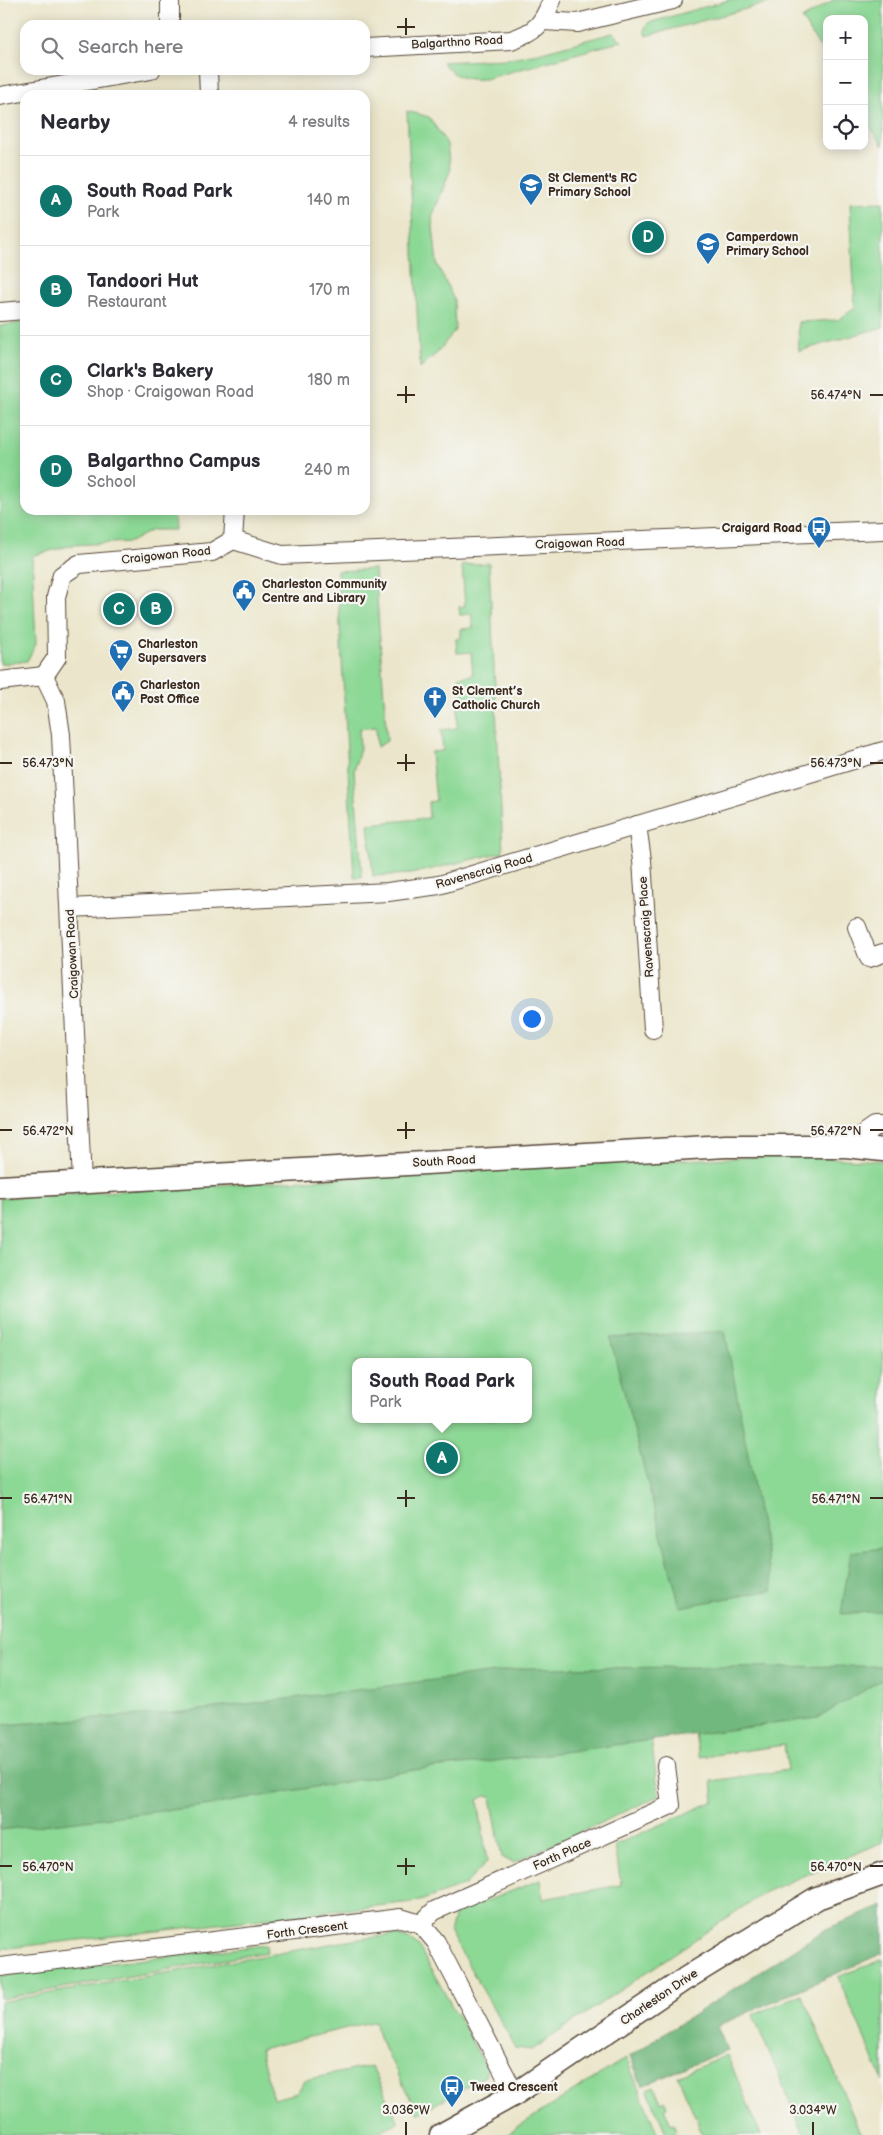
<!DOCTYPE html>
<html lang="en">
<head>
<meta charset="utf-8">
<style>
  body { margin:0; font-family:"Balsamiq Sans",sans-serif; background:#f7f7f7; color:#2b2b33 }
  .controls { position:absolute; right:15px; top:15px; display:grid; overflow:hidden; border-radius:10px; box-shadow:0 2px 12px #0003 }
  .controls button { width:45px; height:45px; display:grid; place-items:center; padding:0; border:0; border-bottom:1px solid #e1e1e2; background:#fff; color:#2b2b33; font:25px sans-serif }
  .you { position:absolute; left:531px; top:1018px; width:18px; height:18px; margin:-12px; border:4px solid #fff; border-radius:50%; background:#1a73e8; box-shadow:0 0 0 8px #1a73e833 }
  .badge { display:grid; place-items:center; width:32px; height:32px; border-radius:50%; background:#0f766e; color:#fff; font-size:16px; font-weight:700 }
  .pin { position:absolute; translate:-50% -50%; border:2px solid #fff; box-shadow:0 1px 5px #0006 }
  .popup { position:absolute; left:352px; top:1358px; width:180px; height:65px; box-sizing:border-box; display:grid; place-content:center; border-radius:10px; background:#fff; filter:drop-shadow(0 1px 4px #0005); font-size:16px; white-space:nowrap; color:#7c7c81 }
  .popup b { font-size:19px; color:#2b2b33 }
  .popup::after { content:''; position:absolute; left:50%; top:100%; margin-left:-10px; border:10px solid transparent; border-top-color:#fff }
  .list { margin:0; padding:0; list-style:none }
  h2 { display:flex; justify-content:space-between; align-items:center; height:65px; margin:0; padding:0 20px; font-size:21px }
  h2 small { font-size:16px; font-weight:400; color:#7c7c81 }
  .list li { display:grid; grid-template-columns:32px 1fr auto; gap:15px; align-items:center; box-sizing:border-box; height:90px; padding:0 20px; border-top:1px solid #e1e1e2 }
  .list b { display:block; font-size:19px; white-space:nowrap }
  .list p { margin:0; font-size:16px; white-space:nowrap; color:#7c7c81 }
  .list em { font-size:16px; font-style:normal; color:#7c7c81 }
  .icon { flex:none; width:28px; height:28px; fill:none; stroke:currentColor; stroke-width:2; stroke-linecap:round; stroke-linejoin:round }
  .map { position:relative; flex:none; width:883px; height:2135px; overflow:hidden }
  .search { position:absolute; background:#fff; box-shadow:0 2px 12px #0003; left:20px; top:20px; width:350px; height:55px; display:flex; align-items:center; gap:12px; box-sizing:border-box; padding:0 18px; border-radius:15px; color:#7c7c81; font-size:19px }
  .panel { position:absolute; background:#fff; box-shadow:0 2px 12px #0003; left:20px; top:90px; width:350px; height:425px; border-radius:15px }
  .map>svg:first-child { display:block }
  .green { fill:#8cd895; stroke:#64815a; fill-rule:evenodd }
  .forest { fill:#71b87e; stroke:#56714e }
  .lines { fill:none; stroke-linecap:round; stroke-linejoin:round }
  .minor-casing { stroke:#554638; stroke-width:20 }
  .tertiary-casing { stroke:#554638; stroke-width:25 }
  .minor { stroke:#fff; stroke-width:18 }
  .tertiary { stroke:#fff; stroke-width:22 }
  .ticks { fill:none; stroke:#3b2a1e; stroke-width:2 }
  .labels { text-anchor:middle; stroke-width:4.5; stroke-linejoin:round; paint-order:stroke }
  .street-label { font-size:12px; fill:#3b2a1e; stroke:#f6f6f2 }
  .poi-label { font-size:12px; font-weight:bold; fill:#3b2a1e; stroke:#f6f6f2; text-anchor:start }
  .ticks-label { font-size:12px; text-anchor:middle; fill:#3b2a1e; stroke:#f6f6f2; stroke-width:4.5; stroke-linejoin:round; paint-order:stroke }
</style>
</head>
<body>
<div class="map">
<svg width="883" height="2135" viewBox="0 0 883 2135">
  <rect width="100%" height="100%" fill="#f6f6f2"/>
  <filter id="ink" filterUnits="userSpaceOnUse"><feTurbulence type="fractalNoise" baseFrequency=".02" numOctaves="2"/><feDisplacementMap in="SourceGraphic" scale="10" xChannelSelector="R" yChannelSelector="G"/><feConvolveMatrix kernelMatrix="1 2 1 2 8 2 1 2 1" color-interpolation-filters="sRGB"/></filter>
  <filter id="wash" filterUnits="userSpaceOnUse"><feTurbulence type="fractalNoise" baseFrequency=".0096" numOctaves="4" result="noise"/><feDisplacementMap in="SourceGraphic" scale="20" xChannelSelector="R" yChannelSelector="G"/><feGaussianBlur stdDeviation="1.12" result="paint"/><feColorMatrix in="noise" values="0 0 0 0 0 0 0 0 0 0 0 0 0 0 0 0 0 1.4 0 .05"/><feComposite in="paint" operator="in"/></filter>
  <g filter="url(#wash)">
    <rect width="100%" height="100%" fill="#ebe6cb"/>
    <g class="green">
      <polygon points="729,0 779,0 646,36 644,30 648,23"/>
      <polygon points="833,0 883,0 883,146 864,117 864,19 827,19 827,58 802,19"/>
      <path d="M613,33L622,41L485,79C465,80 455,78 442,62L505,59L538,53Z"/>
      <polygon points="407,111 429,117 447,144 450,171 432,217 437,264 454,300 455,330 438,352 420,368"/>
      <polygon points="883,202 883,327 799,351 798,322 838,320 855,308 850,203"/>
      <polygon points="25,322 25,510 174,510 175,530 152,530 130,542 72,545 32,556 36,644 27,661 0,664 0,326"/>
      <polygon points="489,563 503,852 411,874 373,876 368,824 429,818 428,802 436,801 431,752 443,751 441,730 457,728 458,706 462,705 459,677 473,675 471,652 457,653 456,639 461,638 461,629 473,628 471,614 460,615 459,607 465,606 462,565"/>
      <polygon points="375,569 387,741 377,747 376,727 359,729 360,748 354,771 362,877 354,877 337,571"/>
      <path d="M784,1156L883,1161V1842L765,1892L532,2050L516,2048L450,1933L455,1913L540,1880L543,1899L621,1885L615,1845L714,1801L712,1781L788,1770L784,1745L699,1757L695,1734L651,1740L659,1796L513,1863L502,1857L491,1797L485,1796L478,1800L487,1862L465,1885L420,1901L0,1949V1198L577,1164ZM356,1362H528V1419H356Z"/>
      <polygon points="394,1935 409,1939 419,1947 487,2069 485,2076 418,2114 379,2037 375,2021 260,2049 273,2099 297,2093 305,2080 371,2066 399,2122 372,2135 0,2135 0,2002 359,1939"/>
      <polygon points="266,1945 267,1952 0,1999 0,1976"/>
      <polygon points="883,1959 883,2081 838,1977"/>
      <polygon points="802,1994 861,2135 804,2135 753,2015"/>
      <polygon points="727,2055 761,2135 703,2135 678,2076"/>
      <polygon points="626,2058 658,2135 505,2135"/>
      <polygon points="654,2086 661,2102 665,2100 667,2107 664,2108 671,2124 674,2123 677,2130 674,2132 676,2135 667,2135 647,2089"/>
    </g>
    <g class="forest">
      <polygon points="725,1331 773,1590 680,1607 610,1338"/>
      <polygon points="883,1548 883,1611 841,1614 851,1552"/>
      <polygon points="883,1666 883,1679 818,1718 480,1763 414,1770 205,1806 0,1830 0,1725 184,1712 527,1668"/>
      <polygon points="883,1906 883,1953 717,2026 727,2050 642,2086 630,2056 826,1929"/>
    </g>
  </g>
  <g filter="url(#ink)">
    <g class="lines">
      <g class="minor-casing">
        <g id="minor">
          <polyline points="544,21 577,23 673,0"/>
          <polyline points="170,25 170,0"/>
          <path d="M365,48L511,40C537,31 542,25 552,0"/>
          <polyline points="208,70 209,95"/>
          <polyline points="0,96 151,70"/>
          <polyline points="0,312 25,310"/>
          <polyline points="233,540 235,510"/>
          <polyline points="44,676 57,657 56,597 62,575 79,564 212,552 233,540 282,555 883,530"/>
          <polyline points="44,676 56,701 61,735 82,1182"/>
          <polyline points="0,681 44,676"/>
          <polyline points="637,825 642,860 653,1029"/>
          <polyline points="70,908 388,892 439,885 883,751"/>
          <polyline points="857,927 869,958 883,953"/>
          <polyline points="846,1146 875,1126 883,1126"/>
          <polyline points="421,1924 434,1911 671,1805 666,1766"/>
          <polyline points="0,1967 401,1918 421,1924 436,1942 515,2094"/>
        </g>
      </g>
      <g class="tertiary-casing">
        <g id="tertiary">
          <polyline points="0,1187 726,1146 846,1146 883,1150"/>
          <polyline points="441,2135 515,2094 685,1979 817,1898 883,1874"/>
        </g>
      </g>
      <use href="#minor" class="minor"/>
      <use href="#tertiary" class="tertiary"/>
    </g>
  </g>
  <path class="ticks" d="M406,18V35M397,27H415M406,386V403M397,395H415M870,395H883M406,754V771M0,763H12M397,763H415M870,763H883M406,1122V1139M0,1130H12M397,1130H415M870,1130H883M406,1490V1507M0,1498H12M397,1498H415M870,1498H883M406,1858V1875M0,1866H12M397,1866H415M870,1866H883M406,2122V2135M813,2122V2135"/>
  <defs>
    <g id="school-pin" transform="scale(1.25)"><path d="M0 17L-7.5 6A9.5 9.5 0 1 1 7.5 6Z" fill="#1f6fb2" stroke="#f6f6f2"/><path d="M0-5L7-2L0 1L-7-2ZM-4 1L0 2.5L4 1V4Q0 6-4 4Z" fill="#fff"/></g>
    <g id="bus-pin" transform="scale(1.25)"><path d="M0 17L-7.5 6A9.5 9.5 0 1 1 7.5 6Z" fill="#1f6fb2" stroke="#f6f6f2"/><path d="M-5-6H5V4H4V6H2V4H-2V6H-4V4H-5ZM-3.5-4V0h7V-4ZM-3.5 1.2v1.5H-2V1.2ZM2 1.2v1.5H3.5V1.2Z" fill="#fff"/></g>
    <g id="civic-pin" transform="scale(1.25)"><path d="M0 17L-7.5 6A9.5 9.5 0 1 1 7.5 6Z" fill="#1f6fb2" stroke="#f6f6f2"/><path d="M-.6-6.5H3V-4.5H.6V-3L4-1V1h2V6H-6V1h2V-1L-.6-3ZM-1.2 2.5V6h2.4V2.5Z" fill="#fff"/></g>
    <g id="supermarket-pin" transform="scale(1.25)"><path d="M0 17L-7.5 6A9.5 9.5 0 1 1 7.5 6Z" fill="#1f6fb2" stroke="#f6f6f2"/><path d="M-6-5.5h2.5l.6 2H6L4.5 2H-2.5L-4.4-4H-6ZM-1.5 3.2a1.3 1.3 0 1 0 .1 0ZM3 3.2a1.3 1.3 0 1 0 .1 0Z" fill="#fff"/></g>
    <g id="church-pin" transform="scale(1.25)"><path d="M0 17L-7.5 6A9.5 9.5 0 1 1 7.5 6Z" fill="#1f6fb2" stroke="#f6f6f2"/><path d="M-1.2-6h2.4v3.5h3.3v2.4h-3.3V6h-2.4V-.1h-3.3v-2.4h3.3Z" fill="#fff"/></g>
  </defs>
  <g fill-rule="evenodd">
    <use href="#school-pin" x="531" y="185"/>
    <use href="#school-pin" x="708" y="244"/>
    <use href="#bus-pin" x="819" y="528"/>
    <use href="#civic-pin" x="244" y="591"/>
    <use href="#supermarket-pin" x="121" y="651"/>
    <use href="#civic-pin" x="123" y="692"/>
    <use href="#church-pin" x="435" y="698"/>
    <use href="#bus-pin" x="452" y="2087"/>
  </g>
  <g class="labels">
    <g class="street-label">
      <text transform="translate(457 42) rotate(-3)" y="4">Balgarthno Road</text>
      <text transform="translate(580 543) rotate(-2)" y="4">Craigowan Road</text>
      <text transform="translate(166 555) rotate(-6)" y="4">Craigowan Road</text>
      <text transform="translate(484 871) rotate(-16)" y="4">Ravenscraig Road</text>
      <text transform="translate(646 927) rotate(-94)" y="4">Ravenscraig Place</text>
      <text transform="translate(72 954) rotate(-93)" y="4">Craigowan Road</text>
      <text transform="translate(444 1161) rotate(-3)" y="4">South Road</text>
      <text transform="translate(562 1854) rotate(-24)" y="4">Forth Place</text>
      <text transform="translate(307 1930) rotate(-7)" y="4">Forth Crescent</text>
      <text transform="translate(659 1997) rotate(-34)" y="4">Charleston Drive</text>
    </g>
    <g class="poi-label">
      <text x="548" y="182">St Clement's RC<tspan x="548" dy="14">Primary School</tspan></text>
      <text x="726" y="241">Camperdown<tspan x="726" dy="14">Primary School</tspan></text>
      <text x="802" y="532" text-anchor="end">Craigard Road</text>
      <text x="262" y="588">Charleston Community<tspan x="262" dy="14">Centre and Library</tspan></text>
      <text x="138" y="648">Charleston<tspan x="138" dy="14">Supersavers</tspan></text>
      <text x="140" y="689">Charleston<tspan x="140" dy="14">Post Office</tspan></text>
      <text x="452" y="695">St Clement’s<tspan x="452" dy="14">Catholic Church</tspan></text>
      <text x="470" y="2091">Tweed Crescent</text>
    </g>
  </g>
  <g class="ticks-label">
    <text x="836" y="399">56.474°N</text>
    <text x="48" y="767">56.473°N</text>
    <text x="836" y="767">56.473°N</text>
    <text x="48" y="1135">56.472°N</text>
    <text x="836" y="1135">56.472°N</text>
    <text x="48" y="1503">56.471°N</text>
    <text x="836" y="1503">56.471°N</text>
    <text x="48" y="1871">56.470°N</text>
    <text x="836" y="1871">56.470°N</text>
    <text x="406" y="2114">3.036°W</text>
    <text x="813" y="2114">3.034°W</text>
  </g>
</svg>
<div class="controls">
<button>+</button>
<button>−</button>
<button><svg class="icon" aria-label="locate" viewBox="0 0 24 24"><circle cx="12" cy="12" r="6"/><path d="M12 2v4M12 18v4M2 12h4M18 12h4"/></svg></button>
</div>
<div class="you"></div>
<div class="pin badge" style="left:442px;top:1458px">A</div>
<div class="popup"><b>South Road Park</b>Park</div>
<div class="pin badge" style="left:156px;top:609px">B</div>
<div class="pin badge" style="left:119px;top:609px">C</div>
<div class="pin badge" style="left:648px;top:237px">D</div>
<div class="search"><svg class="icon" aria-label="search" viewBox="0 0 24 24"><circle cx="10" cy="10" r="6"/><path d="M15 15l6 6"/></svg>Search here</div>
<section class="panel">
<h2>Nearby<small>4 results</small></h2>
<ul class="list">
<li><span class="badge">A</span><div><b>South Road Park</b><p>Park</p></div><em>140 m</em></li>
<li><span class="badge">B</span><div><b>Tandoori Hut</b><p>Restaurant</p></div><em>170 m</em></li>
<li><span class="badge">C</span><div><b>Clark's Bakery</b><p>Shop · Craigowan Road</p></div><em>180 m</em></li>
<li><span class="badge">D</span><div><b>Balgarthno Campus</b><p>School</p></div><em>240 m</em></li>
</ul>
</section>
</div>
</body>
</html>
